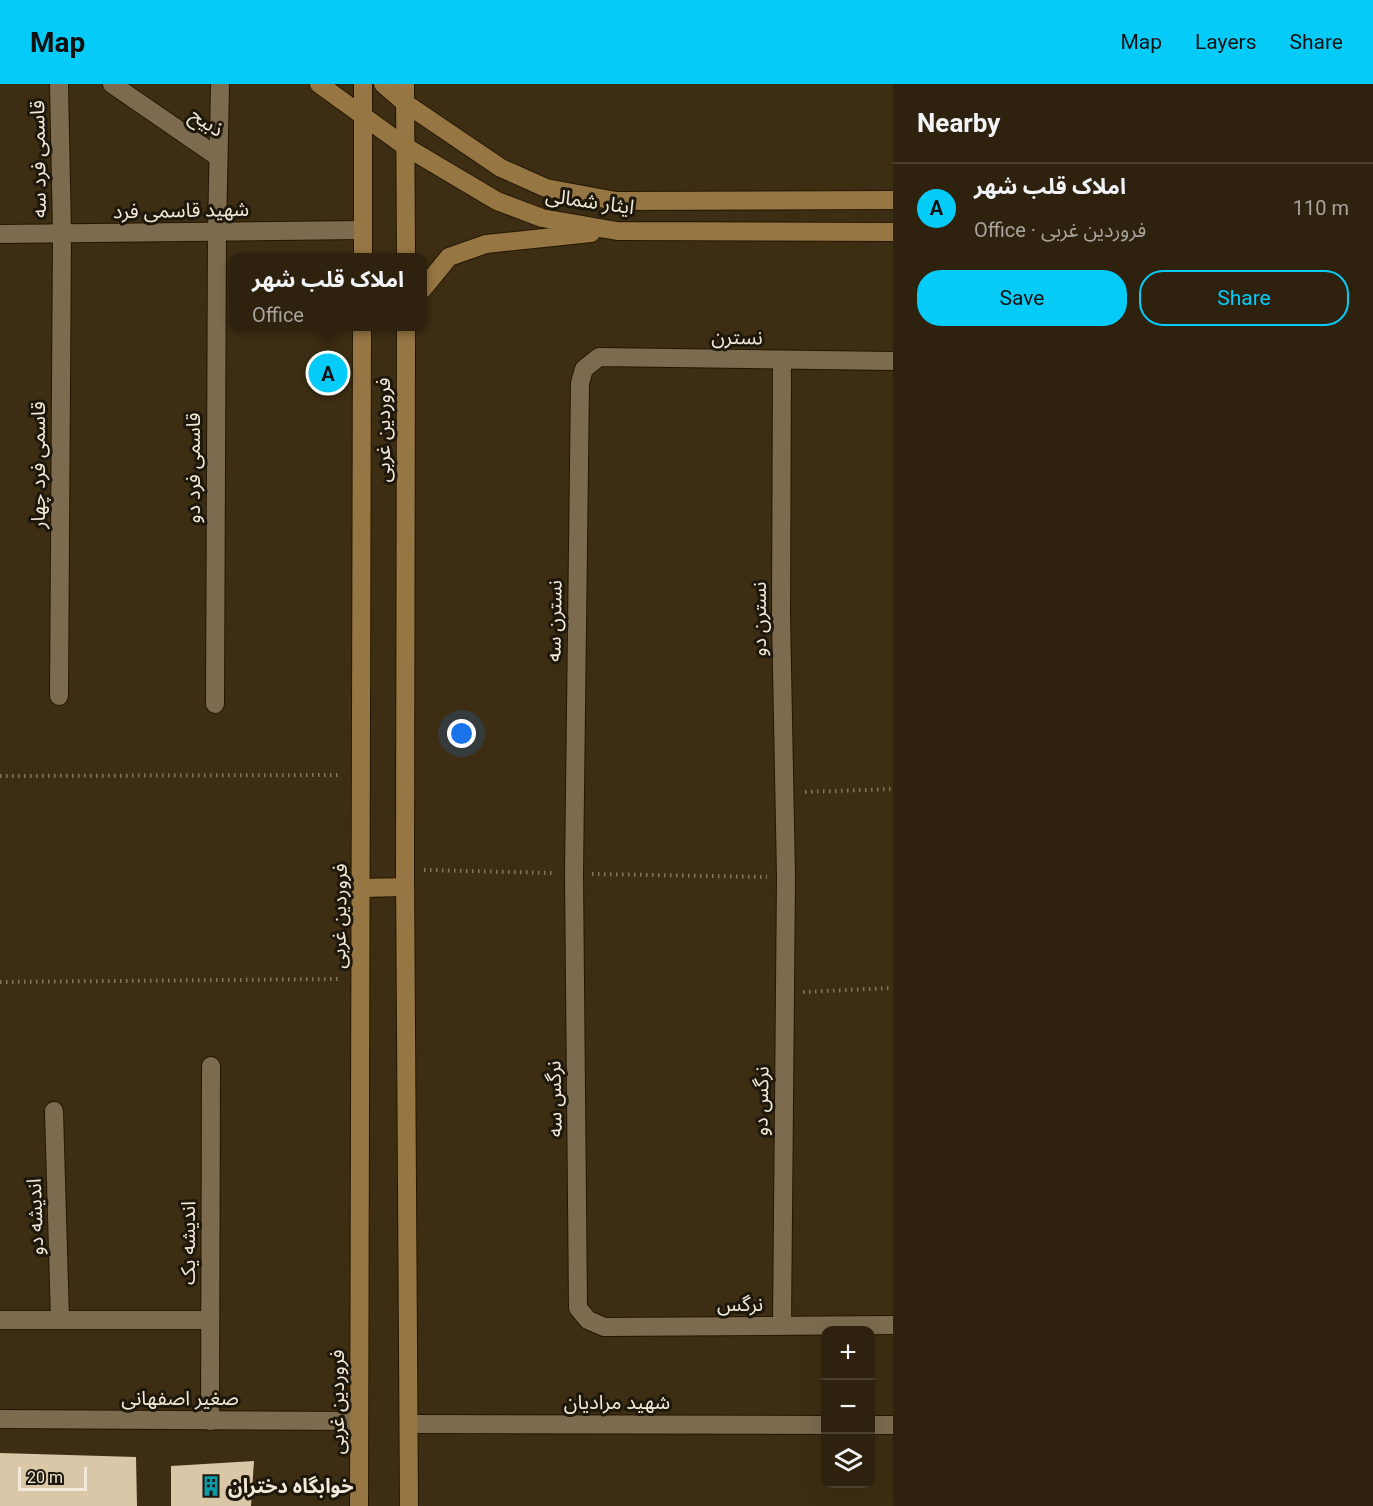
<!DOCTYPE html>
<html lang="en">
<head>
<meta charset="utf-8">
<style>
  body { margin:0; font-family:Roboto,"Noto Sans Arabic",sans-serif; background:#3a2f1c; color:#f1f3f6 }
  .controls { position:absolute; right:18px; bottom:18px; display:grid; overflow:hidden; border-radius:12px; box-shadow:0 6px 24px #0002 }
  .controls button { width:54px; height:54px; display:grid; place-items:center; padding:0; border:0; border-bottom:2px solid #493f2e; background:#2e220e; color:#f1f3f6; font:30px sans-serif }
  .scale { position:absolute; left:18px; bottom:15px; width:69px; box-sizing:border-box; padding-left:6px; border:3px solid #f3e9da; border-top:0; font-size:16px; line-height:21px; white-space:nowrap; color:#f3e9da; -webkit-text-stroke:4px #1e180c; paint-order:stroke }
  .you { position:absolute; left:462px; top:650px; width:21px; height:21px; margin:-15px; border:4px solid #fff; border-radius:50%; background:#1a73e8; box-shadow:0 0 0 9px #1a73e833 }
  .badge { display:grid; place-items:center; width:39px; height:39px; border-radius:50%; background:#05cbf9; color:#111; font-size:20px; font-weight:700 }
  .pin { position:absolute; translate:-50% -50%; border:3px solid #fff; box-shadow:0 2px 6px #0006 }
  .popup { position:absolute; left:229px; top:169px; width:198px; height:78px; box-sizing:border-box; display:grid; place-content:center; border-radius:12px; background:#2e220e; filter:drop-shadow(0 2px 4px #0005); font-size:20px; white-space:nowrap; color:#a7a49e }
  .popup b { font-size:22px; color:#f1f3f6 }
  .popup::after { content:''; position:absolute; left:50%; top:100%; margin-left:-12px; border:12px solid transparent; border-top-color:#2e220e }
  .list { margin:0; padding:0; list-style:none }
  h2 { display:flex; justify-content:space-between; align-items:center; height:78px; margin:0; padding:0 24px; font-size:26px }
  h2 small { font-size:20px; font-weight:400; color:#a7a49e }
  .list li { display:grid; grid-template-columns:39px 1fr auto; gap:18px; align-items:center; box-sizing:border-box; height:90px; padding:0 24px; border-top:2px solid #493f2e }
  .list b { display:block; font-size:22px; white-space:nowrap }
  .list p { margin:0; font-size:20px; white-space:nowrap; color:#a7a49e }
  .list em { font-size:20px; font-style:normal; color:#a7a49e }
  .actions { display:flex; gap:12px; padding:18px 24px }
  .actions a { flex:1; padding:14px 0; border:2px solid #05cbf9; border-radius:24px; text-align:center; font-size:21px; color:#05cbf9 }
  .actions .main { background:#05cbf9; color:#111 }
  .icon { flex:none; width:33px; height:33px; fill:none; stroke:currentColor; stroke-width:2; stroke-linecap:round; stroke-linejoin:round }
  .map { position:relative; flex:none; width:893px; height:1422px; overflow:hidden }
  header { display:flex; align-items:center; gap:36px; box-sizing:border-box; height:84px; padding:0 30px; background:#05cbf9; color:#111 }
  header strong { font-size:28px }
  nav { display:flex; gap:33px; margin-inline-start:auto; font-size:21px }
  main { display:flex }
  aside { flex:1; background:#2e220e }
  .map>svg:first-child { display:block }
  .building { fill:#dac7a8 }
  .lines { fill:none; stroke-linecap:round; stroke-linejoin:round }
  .minor-casing { stroke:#241600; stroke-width:20 }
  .tertiary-casing { stroke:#241600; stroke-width:20 }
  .secondary-casing { stroke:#241600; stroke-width:20 }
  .path { stroke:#847761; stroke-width:4; stroke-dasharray:1.5 4.5; stroke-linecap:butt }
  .minor { stroke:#7c6b4f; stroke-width:18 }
  .tertiary { stroke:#7c6b4f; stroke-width:18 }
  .secondary { stroke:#967643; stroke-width:18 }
  .labels { text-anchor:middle; stroke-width:6; stroke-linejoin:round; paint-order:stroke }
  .street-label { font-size:20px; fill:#f3e9da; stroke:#1e180c }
  .poi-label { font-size:20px; font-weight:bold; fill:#f3e9da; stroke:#1e180c; text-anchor:start }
</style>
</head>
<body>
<header>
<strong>Map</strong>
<nav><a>Map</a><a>Layers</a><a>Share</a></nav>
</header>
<main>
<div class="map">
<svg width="893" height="1422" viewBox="0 0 893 1422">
  <rect width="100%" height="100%" fill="#3d2e13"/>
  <g class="building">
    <polygon points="0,1369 136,1373 137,1422 0,1422"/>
    <polygon points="254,1377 251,1422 171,1422 171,1382"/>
  </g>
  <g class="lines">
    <g class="minor-casing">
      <g id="minor">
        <polyline points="112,0 218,73"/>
        <polyline points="893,277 599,273 584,285 580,299 574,790 578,1224 588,1236 604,1243 893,1241"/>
        <polyline points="59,612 62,149 59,0"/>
        <polyline points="215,620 217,148 220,2"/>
        <polyline points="54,1027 60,1236"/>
        <polyline points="0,1236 210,1236"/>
        <polyline points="782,1242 786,793 781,531 782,276"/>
        <polyline points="210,1337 211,982"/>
      </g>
    </g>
    <g class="tertiary-casing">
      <g id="tertiary">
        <polyline points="0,150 363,146"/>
        <polyline points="0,1335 359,1337"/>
        <polyline points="409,1340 826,1341"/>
        <polyline points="870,1341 893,1341"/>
      </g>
    </g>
    <g class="secondary-casing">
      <g id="secondary">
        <polyline points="319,0 406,63 497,117 542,134 617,147 893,148"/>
        <polyline points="383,0 405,19 501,84 546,104 616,117 893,116"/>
        <polyline points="405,0 406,174"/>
        <polyline points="363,174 363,0"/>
        <polyline points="422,206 449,173 486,160 591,149"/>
        <polyline points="406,242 405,786 409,1422"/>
        <polyline points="362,804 405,803"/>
        <polyline points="359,1422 362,242"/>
      </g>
    </g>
    <g class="path">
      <polyline points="0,692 341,691"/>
      <polyline points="805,708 893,705"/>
      <polyline points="424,786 554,789"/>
      <polyline points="592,790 767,793"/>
      <polyline points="0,898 341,895"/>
      <polyline points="803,908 893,904"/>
    </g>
    <use href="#minor" class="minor"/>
    <use href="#tertiary" class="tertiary"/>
    <use href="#secondary" class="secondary"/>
  </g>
  <defs>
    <g id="building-bare" transform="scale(1.62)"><path d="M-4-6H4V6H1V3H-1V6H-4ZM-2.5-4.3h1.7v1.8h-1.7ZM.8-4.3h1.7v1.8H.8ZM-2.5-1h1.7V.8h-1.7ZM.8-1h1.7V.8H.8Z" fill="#0f9aa8" stroke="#1e180c" stroke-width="2.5" paint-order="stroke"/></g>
  </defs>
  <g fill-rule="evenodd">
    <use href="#building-bare" x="211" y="1402"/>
  </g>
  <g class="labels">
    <g class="street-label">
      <text transform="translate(207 38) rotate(34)" y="7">ذبیح</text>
      <text transform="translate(38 75) rotate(-91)" y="7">قاسمی فرد سه</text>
      <text transform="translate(590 117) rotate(8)" y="7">ایثار شمالی</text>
      <text transform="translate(181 126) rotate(-1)" y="7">شهید قاسمی فرد</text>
      <text transform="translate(737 253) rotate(1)" y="7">نسترن</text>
      <text transform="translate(383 346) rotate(-90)" y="7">فروردین غربی</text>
      <text transform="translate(38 381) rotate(-90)" y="7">قاسمی فرد چهار</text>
      <text transform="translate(193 384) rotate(-90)" y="7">قاسمی فرد دو</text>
      <text transform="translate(759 535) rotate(-90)" y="7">نسترن دو</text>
      <text transform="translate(554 537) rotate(-89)" y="7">نسترن سه</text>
      <text transform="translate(339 832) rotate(-89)" y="7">فروردین غربی</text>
      <text transform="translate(554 1015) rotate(-91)" y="7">نرگس سه</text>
      <text transform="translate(761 1017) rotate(-89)" y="7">نرگس دو</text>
      <text transform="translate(35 1133) rotate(-92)" y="7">اندیشه دو</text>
      <text transform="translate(188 1159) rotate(-90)" y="7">اندیشه یک</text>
      <text x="740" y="1227">نرگس</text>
      <text x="180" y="1321">صغیر اصفهانی</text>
      <text transform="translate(337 1318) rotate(-90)" y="7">فروردین غربی</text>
      <text x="617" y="1325">شهید مرادیان</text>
    </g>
    <g class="poi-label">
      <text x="228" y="1409">خوابگاه دختران</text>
    </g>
  </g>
</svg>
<div class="controls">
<button>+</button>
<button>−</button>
<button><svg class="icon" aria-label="layers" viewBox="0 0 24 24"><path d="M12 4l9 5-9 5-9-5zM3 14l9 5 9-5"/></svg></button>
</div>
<div class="scale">20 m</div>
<div class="you"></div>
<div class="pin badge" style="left:328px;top:289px">A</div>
<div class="popup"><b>املاک قلب شهر</b>Office</div>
</div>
<aside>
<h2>Nearby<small></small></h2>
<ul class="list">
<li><span class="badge">A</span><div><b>املاک قلب شهر</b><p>Office · فروردین غربی</p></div><em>110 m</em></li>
</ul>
<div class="actions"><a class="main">Save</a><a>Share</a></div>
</aside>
</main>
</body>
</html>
